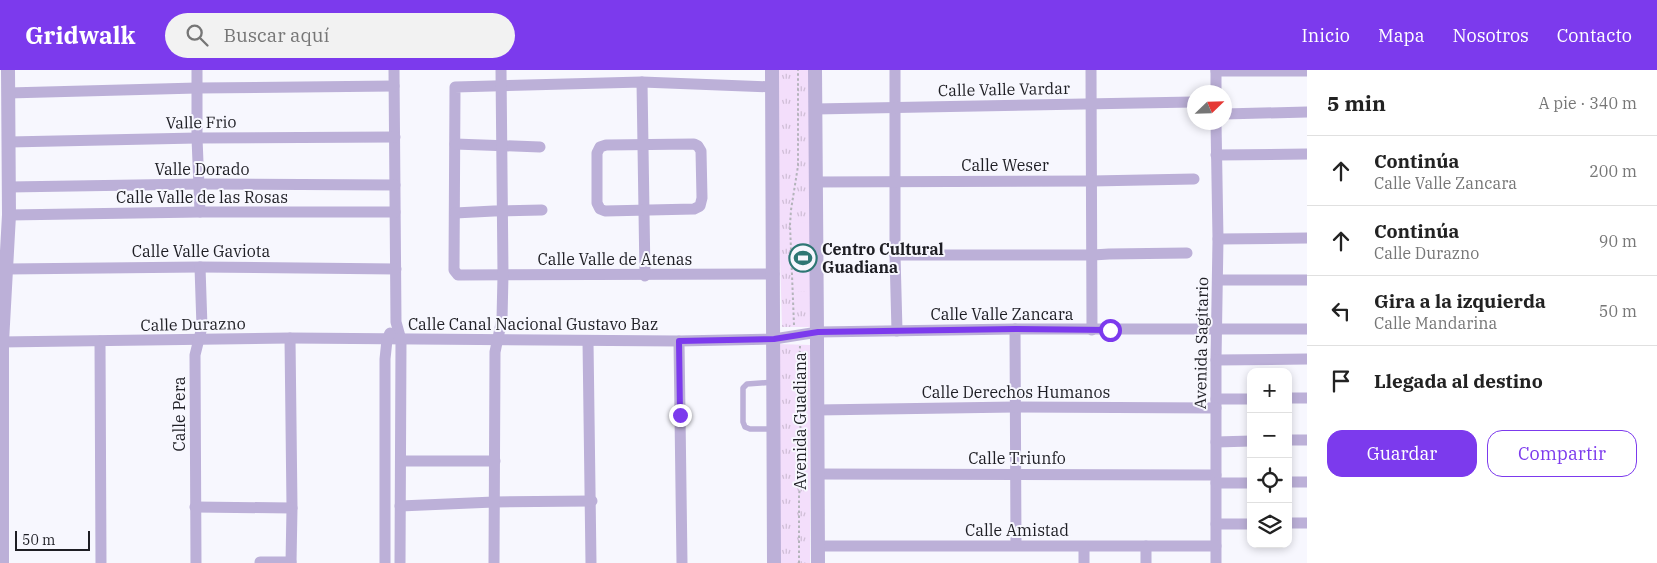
<!DOCTYPE html>
<html lang="es">
<head>
<meta charset="utf-8">
<style>
  body { margin:0; font-family:"IBM Plex Serif",serif; background:#f2f2f2; color:#222 }
  .controls { position:absolute; right:15px; bottom:15px; display:grid; overflow:hidden; border-radius:10px; box-shadow:0 2px 8px #0003 }
  .controls button { width:45px; height:45px; display:grid; place-items:center; padding:0; border:0; border-bottom:1px solid #e0e0e0; background:#fff; color:#222; font:25px sans-serif }
  .compass { position:absolute; left:1187px; top:15px; width:45px; height:45px; border-radius:50%; background:#fff; box-shadow:0 2px 8px #0003; rotate:67deg }
  .scale { position:absolute; left:15px; bottom:12px; width:75px; box-sizing:border-box; padding-left:5px; border:2px solid #1e1e24; border-top:0; font-size:14px; line-height:18px; white-space:nowrap; color:#1e1e24; -webkit-text-stroke:4px #f7f7fe; paint-order:stroke }
  .stop { position:absolute; width:15px; height:15px; margin:-11px; border:4px solid #7c3aed; border-radius:50%; background:#fff }
  .stop.end { background:#7c3aed; border-color:#fff; box-shadow:0 1px 5px #0008 }
  .list { margin:0; padding:0; list-style:none }
  h2 { display:flex; justify-content:space-between; align-items:center; height:65px; margin:0; padding:0 20px; font-size:21px }
  h2 small { font-size:16px; font-weight:400; color:#767676 }
  .list li { display:grid; grid-template-columns:32px 1fr auto; gap:15px; align-items:center; box-sizing:border-box; height:70px; padding:0 20px; border-top:1px solid #e0e0e0 }
  .list b { display:block; font-size:19px; white-space:nowrap }
  .list p { margin:0; font-size:16px; white-space:nowrap; color:#767676 }
  .list em { font-size:16px; font-style:normal; color:#767676 }
  .actions { display:flex; gap:10px; padding:15px 20px }
  .actions a { flex:1; padding:11px 0; border:1px solid #7c3aed; border-radius:15px; text-align:center; font-size:18px; color:#7c3aed }
  .actions .main { background:#7c3aed; color:#fff }
  .icon { flex:none; width:28px; height:28px; fill:none; stroke:currentColor; stroke-width:2; stroke-linecap:round; stroke-linejoin:round }
  .map { position:relative; flex:none; width:1307px; height:493px; overflow:hidden }
  header { display:flex; align-items:center; gap:30px; box-sizing:border-box; height:70px; padding:0 25px; background:#7c3aed; color:#fff }
  header strong { font-size:24px }
  nav { display:flex; gap:28px; margin-inline-start:auto; font-size:18px }
  .search { width:350px; height:45px; background:#f2f2f2; display:flex; align-items:center; gap:12px; box-sizing:border-box; padding:0 18px; border-radius:28px; color:#767676; font-size:19px }
  main { display:flex }
  aside { flex:1; background:#fff }
  .map>svg:first-child { display:block }
  .grass { fill:url(#grass-tufts) }
  .pitch { fill:#f3defb }
  .lines { fill:none; stroke-linecap:round; stroke-linejoin:round }
  .path { stroke:#b4b4bb; stroke-width:2; stroke-dasharray:2.5 2.5; stroke-linecap:butt }
  .service { stroke:#bcb0d8; stroke-width:5.5 }
  .minor { stroke:#bcb0d8; stroke-width:11 }
  .tertiary { stroke:#bcb0d8; stroke-width:14 }
  .route { stroke:#7c3aed; stroke-width:6 }
  .labels { text-anchor:middle; stroke-width:4; stroke-linejoin:round; paint-order:stroke }
  .street-label { font-size:16px; fill:#1e1e24; stroke:#f7f7fe }
  .poi-label { font-size:16px; font-weight:bold; fill:#1e1e24; stroke:#f7f7fe; text-anchor:start }
</style>
</head>
<body>
<header>
<strong>Gridwalk</strong>
<div class="search"><svg class="icon" aria-label="search" viewBox="0 0 24 24"><circle cx="10" cy="10" r="6"/><path d="M15 15l6 6"/></svg>Buscar aquí</div>
<nav><a>Inicio</a><a>Mapa</a><a>Nosotros</a><a>Contacto</a></nav>
</header>
<main>
<div class="map">
<svg width="1307" height="493" viewBox="0 0 1307 493">
  <defs>
    <pattern id="grass-tufts" width="24" height="20" patternUnits="userSpaceOnUse" patternTransform="scale(1.25)"><rect width="24" height="20" fill="#f3defb"/><path d="M3 7l-1-3M5 7V3M7 7l1-3M15 17l-1-3M17 17v-4M19 17l1-3" fill="none" stroke="#d0bed7"/></pattern>
  </defs>
  <rect width="100%" height="100%" fill="#f7f7fe"/>
  <g class="grass">
    <polygon points="775,0 809,0 811,257 782,257"/>
    <polygon points="778,274 810,275 810,493 779,493"/>
  </g>
  <polygon class="pitch" points="796,152 810,153 810,221 795,222"/>
  <g class="lines">
    <g class="path">
      <polyline points="794,255 790,155 791,140 798,96 798,0"/>
      <polyline points="799,493 799,425 802,401 802,379 798,323 800,276"/>
    </g>
    <polyline class="service" points="773,359 750,359 745,357 743,352 743,318 747,314 774,312"/>
    <g class="minor">
      <polyline points="197,0 197,68 200,142"/>
      <polyline points="394,0 396,252 401,270 400,493"/>
      <polyline points="895,0 895,185 897,261"/>
      <polyline points="1091,0 1092,260"/>
      <polyline points="1216,1 1307,1"/>
      <polyline points="642,12 645,206"/>
      <polyline points="773,17 642,12 455,17 454,200 458,205 774,204"/>
      <polyline points="1216,22 1216,0"/>
      <polyline points="8,23 197,18 394,16"/>
      <polyline points="815,39 1193,32"/>
      <polyline points="1224,44 1307,42"/>
      <polyline points="1216,52 1218,169 1216,290 1216,493"/>
      <polyline points="9,72 197,68 395,67"/>
      <polyline points="455,74 540,77"/>
      <polygon points="694,74 698,76 701,81 702,128 700,136 694,139 605,141 600,139 597,133 597,83 600,77 606,75"/>
      <polyline points="1216,85 1307,84"/>
      <polyline points="815,112 1092,111 1194,109"/>
      <polyline points="9,117 200,114 395,115"/>
      <polyline points="455,143 494,141 542,140"/>
      <polyline points="9,145 200,142 395,142"/>
      <polyline points="1218,169 1307,168"/>
      <polyline points="895,185 1093,185 1109,184 1187,183"/>
      <polyline points="7,199 200,197 396,199"/>
      <polyline points="1218,210 1307,210"/>
      <polyline points="1015,259 1016,475"/>
      <polyline points="290,268 292,438 291,493"/>
      <polyline points="100,271 101,493"/>
      <polyline points="588,271 591,493"/>
      <polyline points="679,271 682,493"/>
      <polyline points="0,272 290,268 679,271 774,269 818,262 1015,259 1307,259"/>
      <polyline points="1216,290 1307,289"/>
      <polyline points="1288,328 1307,328"/>
      <polyline points="1216,329 1251,329"/>
      <polyline points="817,340 1015,337 1216,338"/>
      <polyline points="1288,370 1307,370"/>
      <polyline points="1216,372 1251,371"/>
      <polyline points="401,391 495,391"/>
      <polyline points="817,404 1216,405"/>
      <polyline points="1288,412 1307,412"/>
      <polyline points="1216,413 1251,413"/>
      <polyline points="400,436 494,432 592,431"/>
      <polyline points="195,437 292,438"/>
      <polyline points="1288,453 1307,453"/>
      <polyline points="1216,454 1251,454"/>
      <polyline points="818,476 1216,476"/>
      <polyline points="1146,476 1146,493"/>
      <polyline points="1084,477 1084,493"/>
      <polyline points="260,492 291,492"/>
      <polyline points="196,493 195,285 202,257 200,197"/>
      <polyline points="385,493 385,289 387,270 390,263"/>
      <polyline points="494,493 495,282 502,249 503,205 501,0"/>
    </g>
    <g class="tertiary">
      <polyline points="772,0 774,493"/>
      <path d="M815,0C816,164 818,329 818,493"/>
      <polyline points="2,493 2,272 9,145 8,0"/>
    </g>
  </g>
  <g class="lines">
    <polyline class="route" points="680,345 679,271 774,269 818,262 1015,259 1110,260"/>
  </g>
  <defs>
    <g id="stadium-ring" transform="scale(1.4375)"><circle r="9.5" fill="#f7f7fe" stroke="#2e7774" stroke-width="1.5"/><path d="M0-5a6.5 5 0 1 0 0 10a6.5 5 0 1 0 0-10ZM-3.5-1.8h7v3.6h-7Z" fill="#2e7774"/></g>
  </defs>
  <g fill-rule="evenodd">
    <use href="#stadium-ring" x="803" y="188"/>
  </g>
  <g class="labels">
    <g class="street-label">
      <text transform="translate(1004 19) rotate(-1)" y="6">Calle Valle Vardar</text>
      <text transform="translate(201 52) rotate(-1)" y="6">Valle Frio</text>
      <text x="1005" y="101">Calle Weser</text>
      <text x="202" y="105">Valle Dorado</text>
      <text x="202" y="133">Calle Valle de las Rosas</text>
      <text x="201" y="187">Calle Valle Gaviota</text>
      <text x="615" y="195">Calle Valle de Atenas</text>
      <text x="1002" y="250">Calle Valle Zancara</text>
      <text transform="translate(193 254) rotate(-1)" y="6">Calle Durazno</text>
      <text x="533" y="260">Calle Canal Nacional Gustavo Baz</text>
      <text transform="translate(1201 273) rotate(-89)" y="6">Avenida Sagitario</text>
      <text x="1016" y="328">Calle Derechos Humanos</text>
      <text transform="translate(179 344) rotate(-90)" y="6">Calle Pera</text>
      <text transform="translate(800 351) rotate(-90)" y="6">Avenida Guadiana</text>
      <text x="1017" y="394">Calle Triunfo</text>
      <text x="1017" y="466">Calle Amistad</text>
    </g>
    <g class="poi-label">
      <text x="822" y="185">Centro Cultural<tspan x="822" dy="18">Guadiana</tspan></text>
    </g>
  </g>
</svg>
<div class="controls">
<button>+</button>
<button>−</button>
<button><svg class="icon" aria-label="locate" viewBox="0 0 24 24"><circle cx="12" cy="12" r="6"/><path d="M12 2v4M12 18v4M2 12h4M18 12h4"/></svg></button>
<button><svg class="icon" aria-label="layers" viewBox="0 0 24 24"><path d="M12 4l9 5-9 5-9-5zM3 14l9 5 9-5"/></svg></button>
</div>
<svg class="compass" viewBox="-18 -18 36 36"><path d="M0-13l5 13h-10z" fill="#e53935"/><path d="M0 13l5-13h-10z" fill="#767676"/></svg>
<div class="scale">50 m</div>
<div class="stop" style="left:1110px;top:260px"></div>
<div class="stop end" style="left:680px;top:345px"></div>
</div>
<aside>
<h2>5 min<small>A pie · 340 m</small></h2>
<ul class="list">
<li><svg class="icon" aria-label="ahead" viewBox="0 0 24 24"><path d="M12 20V5M6 11l6-6 6 6"/></svg><div><b>Continúa</b><p>Calle Valle Zancara</p></div><em>200 m</em></li>
<li><svg class="icon" aria-label="ahead" viewBox="0 0 24 24"><path d="M12 20V5M6 11l6-6 6 6"/></svg><div><b>Continúa</b><p>Calle Durazno</p></div><em>90 m</em></li>
<li><svg class="icon" aria-label="left" viewBox="0 0 24 24"><path d="M17 20v-9H6M10 6l-5 5 5 5"/></svg><div><b>Gira a la izquierda</b><p>Calle Mandarina</p></div><em>50 m</em></li>
<li><svg class="icon" aria-label="arrive" viewBox="0 0 24 24"><path d="M6 21V4h12l-3 4 3 4H6"/></svg><div><b>Llegada al destino</b></div></li>
</ul>
<div class="actions"><a class="main">Guardar</a><a>Compartir</a></div>
</aside>
</main>
</body>
</html>
